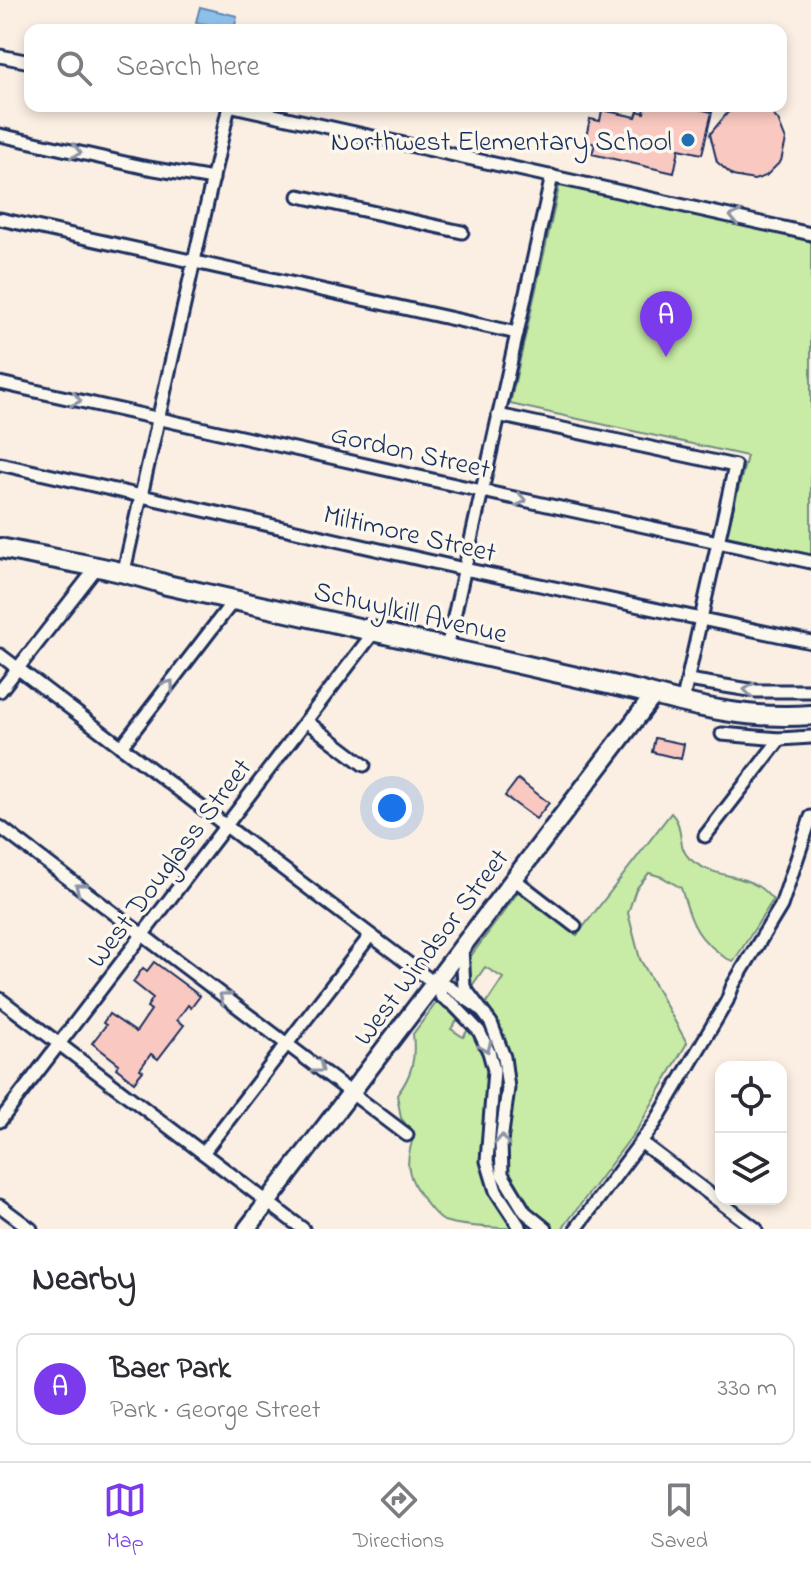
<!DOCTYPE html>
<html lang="en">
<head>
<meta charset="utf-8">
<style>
  body { margin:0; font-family:"Indie Flower",sans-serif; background:#f7f7f7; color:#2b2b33 }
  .controls { position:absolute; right:24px; bottom:24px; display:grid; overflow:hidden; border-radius:16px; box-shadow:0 4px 12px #0003 }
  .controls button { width:72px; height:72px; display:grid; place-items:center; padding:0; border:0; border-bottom:2px solid #e1e1e2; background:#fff; color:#2b2b33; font:40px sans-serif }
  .you { position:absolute; left:392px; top:808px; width:28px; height:28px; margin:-20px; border:6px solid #fff; border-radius:50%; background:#1a73e8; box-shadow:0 0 0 12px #1a73e833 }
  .badge { display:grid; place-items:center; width:52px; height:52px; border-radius:50%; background:#7c3aed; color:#fff; font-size:26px; font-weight:700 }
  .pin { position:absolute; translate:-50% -66px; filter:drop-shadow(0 2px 4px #0008) }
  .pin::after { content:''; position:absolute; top:42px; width:28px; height:24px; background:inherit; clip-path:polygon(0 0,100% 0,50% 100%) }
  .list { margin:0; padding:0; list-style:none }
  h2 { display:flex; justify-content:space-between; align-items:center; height:104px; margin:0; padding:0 32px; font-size:34px }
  h2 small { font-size:26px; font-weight:400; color:#7c7c81 }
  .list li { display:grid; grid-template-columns:52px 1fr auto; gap:24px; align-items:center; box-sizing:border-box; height:112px; margin:0 16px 16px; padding:0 16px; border:2px solid #e1e1e2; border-radius:16px }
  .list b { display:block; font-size:30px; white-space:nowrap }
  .list p { margin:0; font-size:26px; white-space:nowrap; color:#7c7c81 }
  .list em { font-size:26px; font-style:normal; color:#7c7c81 }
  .icon { flex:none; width:44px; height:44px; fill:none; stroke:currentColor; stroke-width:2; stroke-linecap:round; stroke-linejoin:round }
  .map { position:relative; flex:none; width:811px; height:1229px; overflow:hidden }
  .search { position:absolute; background:#fff; box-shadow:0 4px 12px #0003; left:24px; right:24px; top:24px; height:88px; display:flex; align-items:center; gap:20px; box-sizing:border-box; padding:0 28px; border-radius:16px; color:#7c7c81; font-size:30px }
  .sheet { height:232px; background:#fff }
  nav { display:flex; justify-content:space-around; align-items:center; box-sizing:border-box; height:112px; border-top:2px solid #e1e1e2; background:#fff; font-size:22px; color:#7c7c81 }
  nav a { display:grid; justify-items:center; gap:4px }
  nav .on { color:#7c3aed }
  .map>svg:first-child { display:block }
  .green { fill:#c8eba5; stroke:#728d82; stroke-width:2; fill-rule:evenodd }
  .water { fill:#8ec1ea; stroke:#6087b2; stroke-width:2 }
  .building { fill:#f9c9c1; stroke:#1b2f5e; stroke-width:2 }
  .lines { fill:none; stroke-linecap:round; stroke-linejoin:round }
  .street-casing { stroke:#1b2f5e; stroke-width:17 }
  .secondary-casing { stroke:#1b2f5e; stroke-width:22 }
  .primary-casing { stroke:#1b2f5e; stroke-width:24 }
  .street { stroke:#fbf7ec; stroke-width:11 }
  .secondary { stroke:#fbf7ec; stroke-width:16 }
  .primary { stroke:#fbf7ec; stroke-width:18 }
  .oneway { stroke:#8b93a5 }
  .poi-dot { fill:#1f6fb2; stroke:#fbf7ec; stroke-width:3 }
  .labels { text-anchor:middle; stroke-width:7; stroke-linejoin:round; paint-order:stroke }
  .poi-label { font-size:28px; fill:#1b2f5e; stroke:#fbf7ec; text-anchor:end }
  .street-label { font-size:28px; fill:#1b2f5e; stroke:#fbf7ec }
</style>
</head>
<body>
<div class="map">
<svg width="811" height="1229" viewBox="0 0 811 1229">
  <rect width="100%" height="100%" fill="#fbeee3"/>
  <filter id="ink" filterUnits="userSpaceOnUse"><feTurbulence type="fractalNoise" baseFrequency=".0125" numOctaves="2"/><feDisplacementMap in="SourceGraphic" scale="16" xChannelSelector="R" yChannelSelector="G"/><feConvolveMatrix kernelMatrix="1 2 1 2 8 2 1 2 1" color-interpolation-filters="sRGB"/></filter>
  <g filter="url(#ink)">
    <g class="green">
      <polygon points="560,183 811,241 811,555 726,537 747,456 510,404"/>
      <path d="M671,813C685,826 676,845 689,858C711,878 739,873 759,887C764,890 769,896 773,900L734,961C723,959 720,953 712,947C693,933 688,910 681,888L662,877L649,873L636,889L628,913L640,959L687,1043L638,1128L562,1229C530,1229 471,1229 444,1221C435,1216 425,1202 419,1193C405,1171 406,1159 414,1135L401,1118L397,1095C412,1075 416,1059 413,1034L519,891L577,935ZM485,967L503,978L483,1008L465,996ZM468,1005L480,1012L463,1037L451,1029Z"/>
    </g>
    <polygon class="water" points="200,7 237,16 234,30 196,22"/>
    <g class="building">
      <polygon points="645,106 685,106 712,112 702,154 679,149 674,173 592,154 595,144 585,141 590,119 600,121 602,110 636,117 638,111 644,113"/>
      <polygon points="748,106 770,112 778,120 786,140 781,161 766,176 754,180 733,176 717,162 710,134 728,112"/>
      <polygon points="655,738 684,744 681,759 652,752"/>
      <polygon points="518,779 549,803 536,819 505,796"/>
      <polygon points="154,962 200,996 191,1008 188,1005 177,1020 184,1025 158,1059 151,1054 140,1069 143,1071 134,1082 116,1068 119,1064 92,1043 106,1025 103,1023 109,1014 136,1032 151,1010 147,1007 153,998 133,982 143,968 147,971"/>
    </g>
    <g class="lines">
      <g class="street-casing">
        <g id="street">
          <polyline points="0,56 30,62"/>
          <polyline points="233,106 811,234"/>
          <polyline points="0,135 143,167 213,179"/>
          <polyline points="299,196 462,232"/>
          <polyline points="0,219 517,333"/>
          <polyline points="0,383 482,491 811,562"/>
          <polyline points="498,415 735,466 682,704"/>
          <polyline points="0,464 464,569 811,642"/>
          <polyline points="124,571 229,106"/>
          <polyline points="447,648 552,176"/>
          <polyline points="0,655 434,983 440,987 446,985 478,1007"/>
          <polyline points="688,680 756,691 811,691"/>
          <polyline points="0,691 97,567"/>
          <polyline points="306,721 364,765"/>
          <polyline points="722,734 780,739 811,737"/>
          <polyline points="121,747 234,600"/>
          <polyline points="0,827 407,1135"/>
          <polyline points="705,836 780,739"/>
          <polyline points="514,879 575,926"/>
          <polyline points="462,948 464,987 491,1023 504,1057 508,1088 501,1142 502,1174 525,1212 546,1229"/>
          <polyline points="440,987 441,996 454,1005 479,1031 489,1052 494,1070 487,1161 496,1191 521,1229"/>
          <polyline points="0,999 303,1229"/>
          <polyline points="0,1121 374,632"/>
          <polyline points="642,1143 756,1229"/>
          <polyline points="203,1153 370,936"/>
          <polyline points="0,1206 31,1229"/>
          <polyline points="576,1229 655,1123 727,1001 733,985 781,906 811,817"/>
        </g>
      </g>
      <g class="secondary-casing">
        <polyline id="secondary" points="247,1229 654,695"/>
      </g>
      <g class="primary-casing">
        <path id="primary" d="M0,548C56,560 113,567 167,585L639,691C695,707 752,720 811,715"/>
      </g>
      <use href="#street" class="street"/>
      <use href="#secondary" class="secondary"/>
      <use href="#primary" class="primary"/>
    </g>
    <defs><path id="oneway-chevron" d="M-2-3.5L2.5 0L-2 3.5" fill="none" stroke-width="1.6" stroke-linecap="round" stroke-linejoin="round" transform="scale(2)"/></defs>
    <g class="oneway">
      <use href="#oneway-chevron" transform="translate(76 152) rotate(13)"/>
      <use href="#oneway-chevron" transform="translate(735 217) rotate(-167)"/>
      <use href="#oneway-chevron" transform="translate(76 400) rotate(12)"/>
      <use href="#oneway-chevron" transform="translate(521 500) rotate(12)"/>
      <use href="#oneway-chevron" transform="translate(169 685) rotate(-53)"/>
      <use href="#oneway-chevron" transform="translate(749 690) rotate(-175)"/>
      <use href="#oneway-chevron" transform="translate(80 888) rotate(-143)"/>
      <use href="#oneway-chevron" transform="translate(224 997) rotate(-143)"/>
      <use href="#oneway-chevron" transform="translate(486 1047) rotate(67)"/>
      <use href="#oneway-chevron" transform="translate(319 1068) rotate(37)"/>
      <use href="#oneway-chevron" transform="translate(502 1140) rotate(-87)"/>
    </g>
  </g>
  <circle class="poi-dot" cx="688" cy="140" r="8"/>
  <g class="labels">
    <g class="poi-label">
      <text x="672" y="150">Northwest Elementary School</text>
    </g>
    <g class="street-label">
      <text transform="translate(411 450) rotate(13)" y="10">Gordon Street</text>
      <text transform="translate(410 532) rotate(13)" y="10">Miltimore Street</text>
      <text transform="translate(411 611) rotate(13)" y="10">Schuylkill Avenue</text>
      <text transform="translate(168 862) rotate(-53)" y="10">West Douglass Street</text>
      <text transform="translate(430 946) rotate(-53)" y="10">West Windsor Street</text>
    </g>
  </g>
</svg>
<div class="controls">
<button><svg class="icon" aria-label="locate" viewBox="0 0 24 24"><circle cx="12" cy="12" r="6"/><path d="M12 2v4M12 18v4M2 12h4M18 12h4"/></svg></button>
<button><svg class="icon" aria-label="layers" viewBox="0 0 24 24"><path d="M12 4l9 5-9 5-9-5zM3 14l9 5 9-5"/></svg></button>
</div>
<div class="you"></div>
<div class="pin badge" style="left:666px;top:357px">A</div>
<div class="search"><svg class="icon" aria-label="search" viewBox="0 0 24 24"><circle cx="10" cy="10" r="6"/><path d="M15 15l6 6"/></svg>Search here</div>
</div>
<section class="sheet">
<h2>Nearby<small></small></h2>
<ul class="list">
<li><span class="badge">A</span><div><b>Baer Park</b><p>Park · George Street</p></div><em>330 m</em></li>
</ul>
</section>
<nav>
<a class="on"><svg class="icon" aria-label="map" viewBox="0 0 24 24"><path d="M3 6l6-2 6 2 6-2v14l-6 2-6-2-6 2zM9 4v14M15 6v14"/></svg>Map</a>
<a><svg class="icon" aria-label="directions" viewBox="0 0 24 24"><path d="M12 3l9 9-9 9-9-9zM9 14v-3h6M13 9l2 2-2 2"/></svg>Directions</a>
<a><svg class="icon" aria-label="saved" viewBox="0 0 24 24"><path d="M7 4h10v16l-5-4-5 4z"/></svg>Saved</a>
</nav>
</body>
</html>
